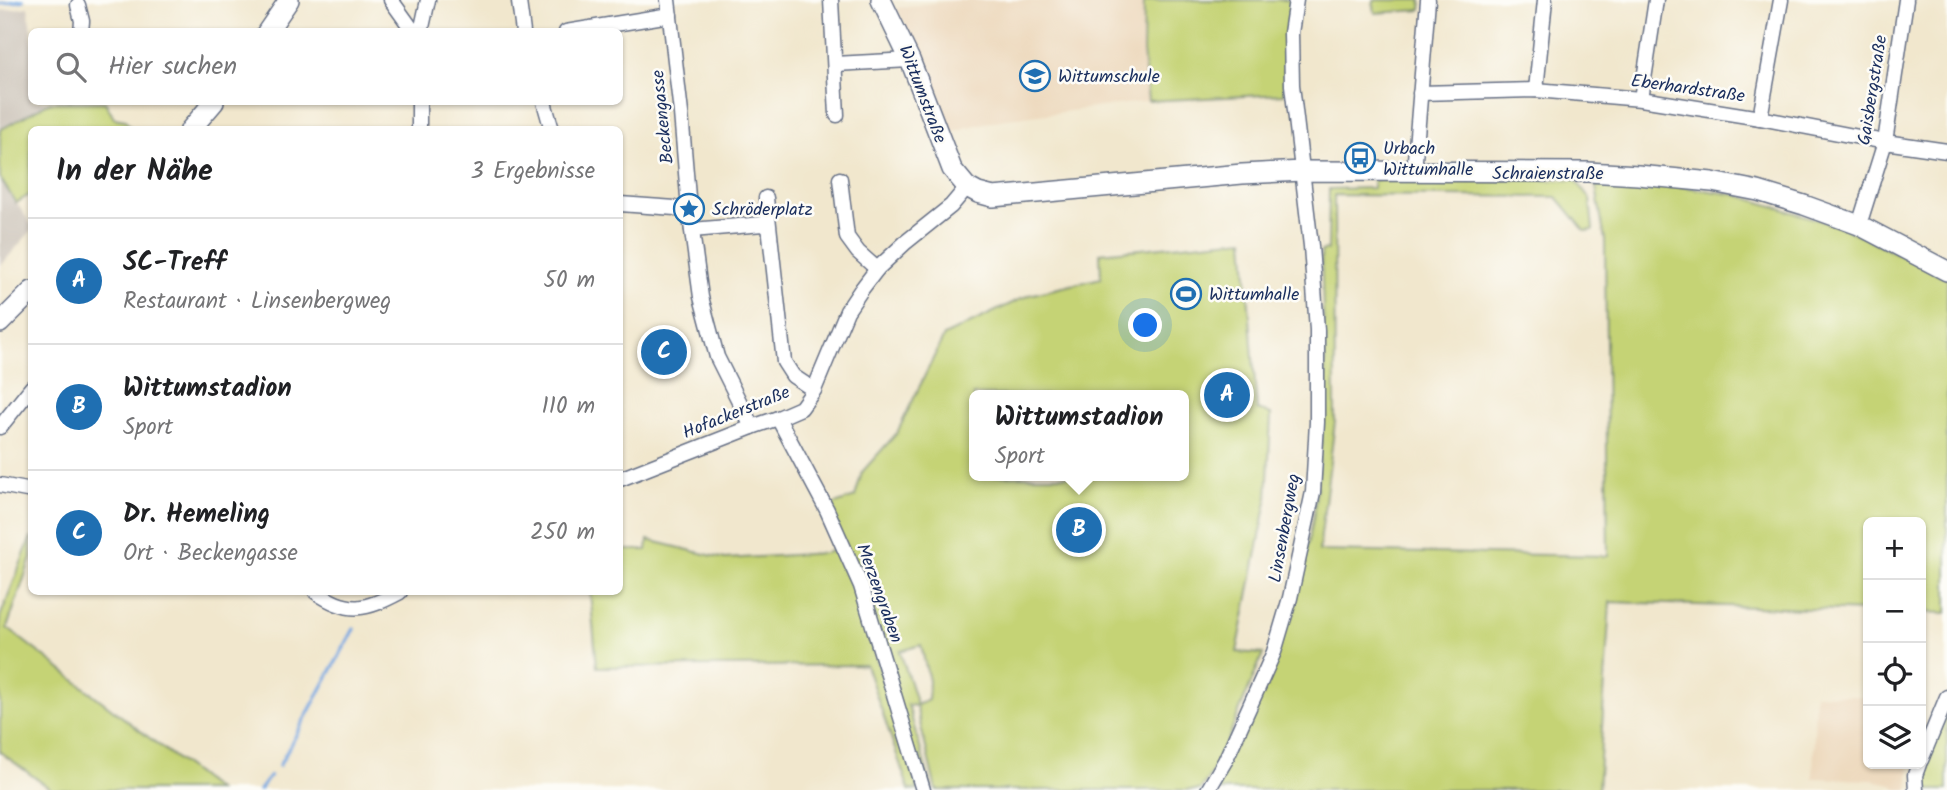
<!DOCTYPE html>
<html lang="de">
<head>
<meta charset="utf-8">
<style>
  body { margin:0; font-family:Kalam,sans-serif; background:#f2f2f2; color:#202124 }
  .controls { position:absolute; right:21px; bottom:21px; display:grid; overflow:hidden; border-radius:10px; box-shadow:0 2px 5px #0004 }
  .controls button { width:63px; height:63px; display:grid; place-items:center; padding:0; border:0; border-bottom:2px solid #e0e0e0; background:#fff; color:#202124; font:35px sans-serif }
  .you { position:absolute; left:1146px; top:326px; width:24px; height:24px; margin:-18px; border:5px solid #fff; border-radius:50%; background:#1a73e8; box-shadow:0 0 0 10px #1a73e833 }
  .badge { display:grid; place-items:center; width:46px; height:46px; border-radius:50%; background:#1f6fb2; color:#fff; font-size:23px; font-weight:700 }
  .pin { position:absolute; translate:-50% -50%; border:4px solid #fff; box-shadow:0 2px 7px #0006 }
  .popup { position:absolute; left:969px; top:390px; width:220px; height:91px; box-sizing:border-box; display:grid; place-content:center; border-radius:10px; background:#fff; filter:drop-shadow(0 2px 5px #0005); font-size:23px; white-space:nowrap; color:#757577 }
  .popup b { font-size:26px; color:#202124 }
  .popup::after { content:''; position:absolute; left:50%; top:100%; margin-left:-14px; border:14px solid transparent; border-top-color:#fff }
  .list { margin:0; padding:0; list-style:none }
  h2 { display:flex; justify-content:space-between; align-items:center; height:91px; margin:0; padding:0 28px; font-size:30px }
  h2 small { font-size:23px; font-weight:400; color:#757577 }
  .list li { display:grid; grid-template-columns:46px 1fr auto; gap:21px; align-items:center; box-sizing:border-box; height:126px; padding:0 28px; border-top:2px solid #e0e0e0 }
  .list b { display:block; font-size:26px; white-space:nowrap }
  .list p { margin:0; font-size:23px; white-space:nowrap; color:#757577 }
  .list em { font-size:23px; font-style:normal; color:#757577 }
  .icon { flex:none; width:38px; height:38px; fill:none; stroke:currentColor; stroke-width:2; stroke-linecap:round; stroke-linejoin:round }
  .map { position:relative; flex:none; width:1947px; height:790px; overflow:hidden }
  .search { position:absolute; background:#fff; box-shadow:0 2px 5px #0004; left:28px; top:28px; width:595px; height:77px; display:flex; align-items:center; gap:18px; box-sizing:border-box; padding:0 24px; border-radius:10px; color:#757577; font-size:26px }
  .panel { position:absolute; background:#fff; box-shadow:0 2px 5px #0004; left:28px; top:126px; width:595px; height:469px; border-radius:10px }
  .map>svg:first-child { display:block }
  .built { fill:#ecd7ba }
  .industrial { fill:#cbc2b8 }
  .green { fill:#c5d375; stroke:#70816a; stroke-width:2; fill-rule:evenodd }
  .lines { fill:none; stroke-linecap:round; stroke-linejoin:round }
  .stream { stroke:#77a7e1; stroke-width:3.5 }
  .minor-casing { stroke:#666f85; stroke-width:17 }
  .tertiary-casing { stroke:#666f85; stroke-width:22 }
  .minor { stroke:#fff; stroke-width:14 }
  .tertiary { stroke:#fff; stroke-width:19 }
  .labels { text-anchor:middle; stroke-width:5; stroke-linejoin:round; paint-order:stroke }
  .poi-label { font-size:18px; fill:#1b2f5e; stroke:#fdfcf7; text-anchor:start }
  .street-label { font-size:18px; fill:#1b2f5e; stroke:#fdfcf7 }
</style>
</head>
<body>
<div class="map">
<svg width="1947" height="790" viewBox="0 0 1947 790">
  <rect width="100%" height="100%" fill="#fdfcf7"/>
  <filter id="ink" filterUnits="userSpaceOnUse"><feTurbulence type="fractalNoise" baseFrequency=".0143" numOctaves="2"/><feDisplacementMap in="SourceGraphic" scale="14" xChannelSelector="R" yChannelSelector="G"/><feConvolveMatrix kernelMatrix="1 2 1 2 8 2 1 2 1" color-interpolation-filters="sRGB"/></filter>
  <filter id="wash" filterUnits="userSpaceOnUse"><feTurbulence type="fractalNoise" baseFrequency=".00686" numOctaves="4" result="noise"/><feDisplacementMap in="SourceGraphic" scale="28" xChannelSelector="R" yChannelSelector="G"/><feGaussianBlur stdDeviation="1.57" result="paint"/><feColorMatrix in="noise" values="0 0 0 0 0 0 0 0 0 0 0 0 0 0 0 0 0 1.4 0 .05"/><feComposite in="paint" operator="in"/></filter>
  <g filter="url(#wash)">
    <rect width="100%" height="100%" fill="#f1e7cd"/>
    <g class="built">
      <polygon points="954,0 1143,0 1143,51 1148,101 1000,120 967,127 943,136 916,47 897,8"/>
      <polygon points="1815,694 1868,697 1868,764 1903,764 1903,765 1910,765 1908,790 1898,790 1892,784 1872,780 1813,778"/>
    </g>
    <g class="industrial">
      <polygon points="28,7 32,40 32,102 50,102 0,130 0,11"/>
      <polygon points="0,178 32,226 31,231 0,266"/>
    </g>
    <g class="green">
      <polygon points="1152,0 1291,0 1284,44 1284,94 1148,101 1143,51 1144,2"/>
      <polygon points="1373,0 1422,0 1421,10 1375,13"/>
      <polygon points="50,102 105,102 114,118 125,120 132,129 32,130 31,194 16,203 0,178 0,130"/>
      <polygon points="1373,180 1576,180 1590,199 1593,230 1585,231 1557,197 1334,195 1335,421 1319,551 1608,556 1605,240 1595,181 1673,185 1737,195 1845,228 1947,278 1947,613 1921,612 1921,522 1868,522 1868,611 1610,602 1598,790 1213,790 1294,607 1307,551 1314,513 1326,398 1321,251 1328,250 1329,189 1373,188"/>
      <path d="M1244,239L1257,410L1271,414L1267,501L1237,652L1263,654L1218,763L1200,790H936L916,706L908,705L932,790H925L829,506L855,497L862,472L897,433L944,336L1029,295L1101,278L1100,253ZM974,395H1184V476H974ZM921,645L929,681L928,700L917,705L900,651Z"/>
      <polygon points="31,537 31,558 7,628 217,790 52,790 0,752 0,617"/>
      <polygon points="648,540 725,559 825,553 838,549 853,584 918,790 909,790 866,665 597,667 590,592 620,592 620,550 647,550"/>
      <polygon points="1947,710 1947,790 1920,790 1923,765"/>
    </g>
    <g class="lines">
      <g class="stream">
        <polyline points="0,4 23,0"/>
        <polyline points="279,766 354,629"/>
        <polyline points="259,790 270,776"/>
      </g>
    </g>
  </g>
  <g filter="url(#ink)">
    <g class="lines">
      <g class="minor-casing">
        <g id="minor">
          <polyline points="391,0 414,32"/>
          <polyline points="668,0 681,113 689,209 701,297 717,357 752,427"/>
          <polyline points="831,0 837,115"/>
          <polyline points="519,2 523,32"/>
          <polyline points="78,5 82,21 81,32"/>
          <polyline points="421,32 428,0"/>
          <polyline points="566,32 670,15"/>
          <polyline points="835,64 910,60"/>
          <polyline points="1536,90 1545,0"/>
          <polyline points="1420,93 1536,90 1641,99 1760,118 1885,142 1947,151"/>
          <polyline points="1641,99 1656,0"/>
          <polyline points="544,102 552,130"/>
          <polyline points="1760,118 1781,0"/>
          <polyline points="419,130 419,102"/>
          <polyline points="1414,172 1428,0"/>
          <polyline points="840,179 847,237 858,252 877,269"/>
          <polyline points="766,198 784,362 793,376 814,390"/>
          <polyline points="620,204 689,209"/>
          <polyline points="1859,225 1885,142 1906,0"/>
          <polyline points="692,230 763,224 768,227"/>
          <polyline points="778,418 827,510 861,586 923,790"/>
          <polyline points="0,427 32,387"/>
          <polyline points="620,479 752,427 778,418 801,408 814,390 847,311 861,290 877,269 906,242 951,206 967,187"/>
          <polyline points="0,485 32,491"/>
          <path d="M316,592C349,615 366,610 400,592"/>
          <polyline points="1921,760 1947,697"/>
          <polyline points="1208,790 1225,761 1274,652 1290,598 1313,492 1317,422 1317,330 1311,246 1292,85 1291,33 1296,0"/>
          <polyline points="1916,790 1915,775 1919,764"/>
        </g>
      </g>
      <g class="tertiary-casing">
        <g id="tertiary">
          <polyline points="881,0 910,60 952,169 967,187 978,193 993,197 1242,174 1303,171 1588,172 1638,175 1712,182 1758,191 1804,205 1859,225 1947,271"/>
          <polyline points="267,32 289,0"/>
          <polyline points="190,130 214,102"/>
          <polyline points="0,323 32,291"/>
        </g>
      </g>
      <use href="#minor" class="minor"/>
      <use href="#tertiary" class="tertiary"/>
    </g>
  </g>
  <defs>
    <g id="school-ring" transform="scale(1.575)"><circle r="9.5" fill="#fdfcf7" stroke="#1f6fb2" stroke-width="1.5"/><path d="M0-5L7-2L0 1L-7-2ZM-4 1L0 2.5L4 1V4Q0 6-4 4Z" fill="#1f6fb2"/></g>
    <g id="bus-ring" transform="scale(1.575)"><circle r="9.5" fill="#fdfcf7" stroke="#1f6fb2" stroke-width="1.5"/><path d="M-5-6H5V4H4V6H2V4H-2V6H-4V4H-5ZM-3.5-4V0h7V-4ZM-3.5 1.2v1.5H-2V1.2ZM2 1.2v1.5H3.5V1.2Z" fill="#1f6fb2"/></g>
    <g id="sight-ring" transform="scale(1.575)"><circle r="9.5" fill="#fdfcf7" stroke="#1f6fb2" stroke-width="1.5"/><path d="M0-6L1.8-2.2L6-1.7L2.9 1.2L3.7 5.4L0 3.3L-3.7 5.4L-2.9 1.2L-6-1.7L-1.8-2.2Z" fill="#1f6fb2"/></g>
    <g id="stadium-ring" transform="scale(1.575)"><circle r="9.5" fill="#fdfcf7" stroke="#1f6fb2" stroke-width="1.5"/><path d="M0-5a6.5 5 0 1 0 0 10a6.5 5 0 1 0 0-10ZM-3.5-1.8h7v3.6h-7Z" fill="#1f6fb2"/></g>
  </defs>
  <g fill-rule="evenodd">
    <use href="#school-ring" x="1035" y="76"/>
    <use href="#bus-ring" x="1360" y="158"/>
    <use href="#sight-ring" x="689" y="209"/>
    <use href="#stadium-ring" x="1186" y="294"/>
  </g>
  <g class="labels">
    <g class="poi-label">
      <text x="1058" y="82">Wittumschule</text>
      <text x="1383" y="154">Urbach<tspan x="1383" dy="21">Wittumhalle</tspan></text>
      <text x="712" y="215">Schröderplatz</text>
      <text x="1209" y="300">Wittumhalle</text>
    </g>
    <g class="street-label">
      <text transform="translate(1688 88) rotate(8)" y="6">Eberhardstraße</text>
      <text transform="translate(1872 90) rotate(-81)" y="6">Gaisbergstraße</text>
      <text transform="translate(923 94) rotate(69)" y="6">Wittumstraße</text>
      <text transform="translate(662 117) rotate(-96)" y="6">Beckengasse</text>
      <text x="1548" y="179">Schraienstraße</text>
      <text transform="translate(736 412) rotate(-22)" y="6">Hofackerstraße</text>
      <text transform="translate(1284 528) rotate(-80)" y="6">Linsenbergweg</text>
      <text transform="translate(880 593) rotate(70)" y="6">Merzengraben</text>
    </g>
  </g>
</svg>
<div class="controls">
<button>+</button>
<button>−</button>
<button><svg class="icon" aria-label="locate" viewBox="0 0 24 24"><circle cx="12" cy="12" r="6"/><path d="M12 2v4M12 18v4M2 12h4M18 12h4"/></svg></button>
<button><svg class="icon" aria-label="layers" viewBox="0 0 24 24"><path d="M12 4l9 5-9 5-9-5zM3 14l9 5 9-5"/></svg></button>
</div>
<div class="you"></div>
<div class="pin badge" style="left:1227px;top:395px">A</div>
<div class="pin badge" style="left:1079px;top:530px">B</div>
<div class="popup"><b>Wittumstadion</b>Sport</div>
<div class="pin badge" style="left:664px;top:352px">C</div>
<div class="search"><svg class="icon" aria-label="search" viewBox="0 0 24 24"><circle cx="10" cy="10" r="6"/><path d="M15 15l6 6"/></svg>Hier suchen</div>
<section class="panel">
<h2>In der Nähe<small>3 Ergebnisse</small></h2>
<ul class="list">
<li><span class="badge">A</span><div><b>SC-Treff</b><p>Restaurant · Linsenbergweg</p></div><em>50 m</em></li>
<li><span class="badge">B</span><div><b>Wittumstadion</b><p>Sport</p></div><em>110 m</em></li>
<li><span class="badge">C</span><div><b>Dr. Hemeling</b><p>Ort · Beckengasse</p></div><em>250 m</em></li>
</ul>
</section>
</div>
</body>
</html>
